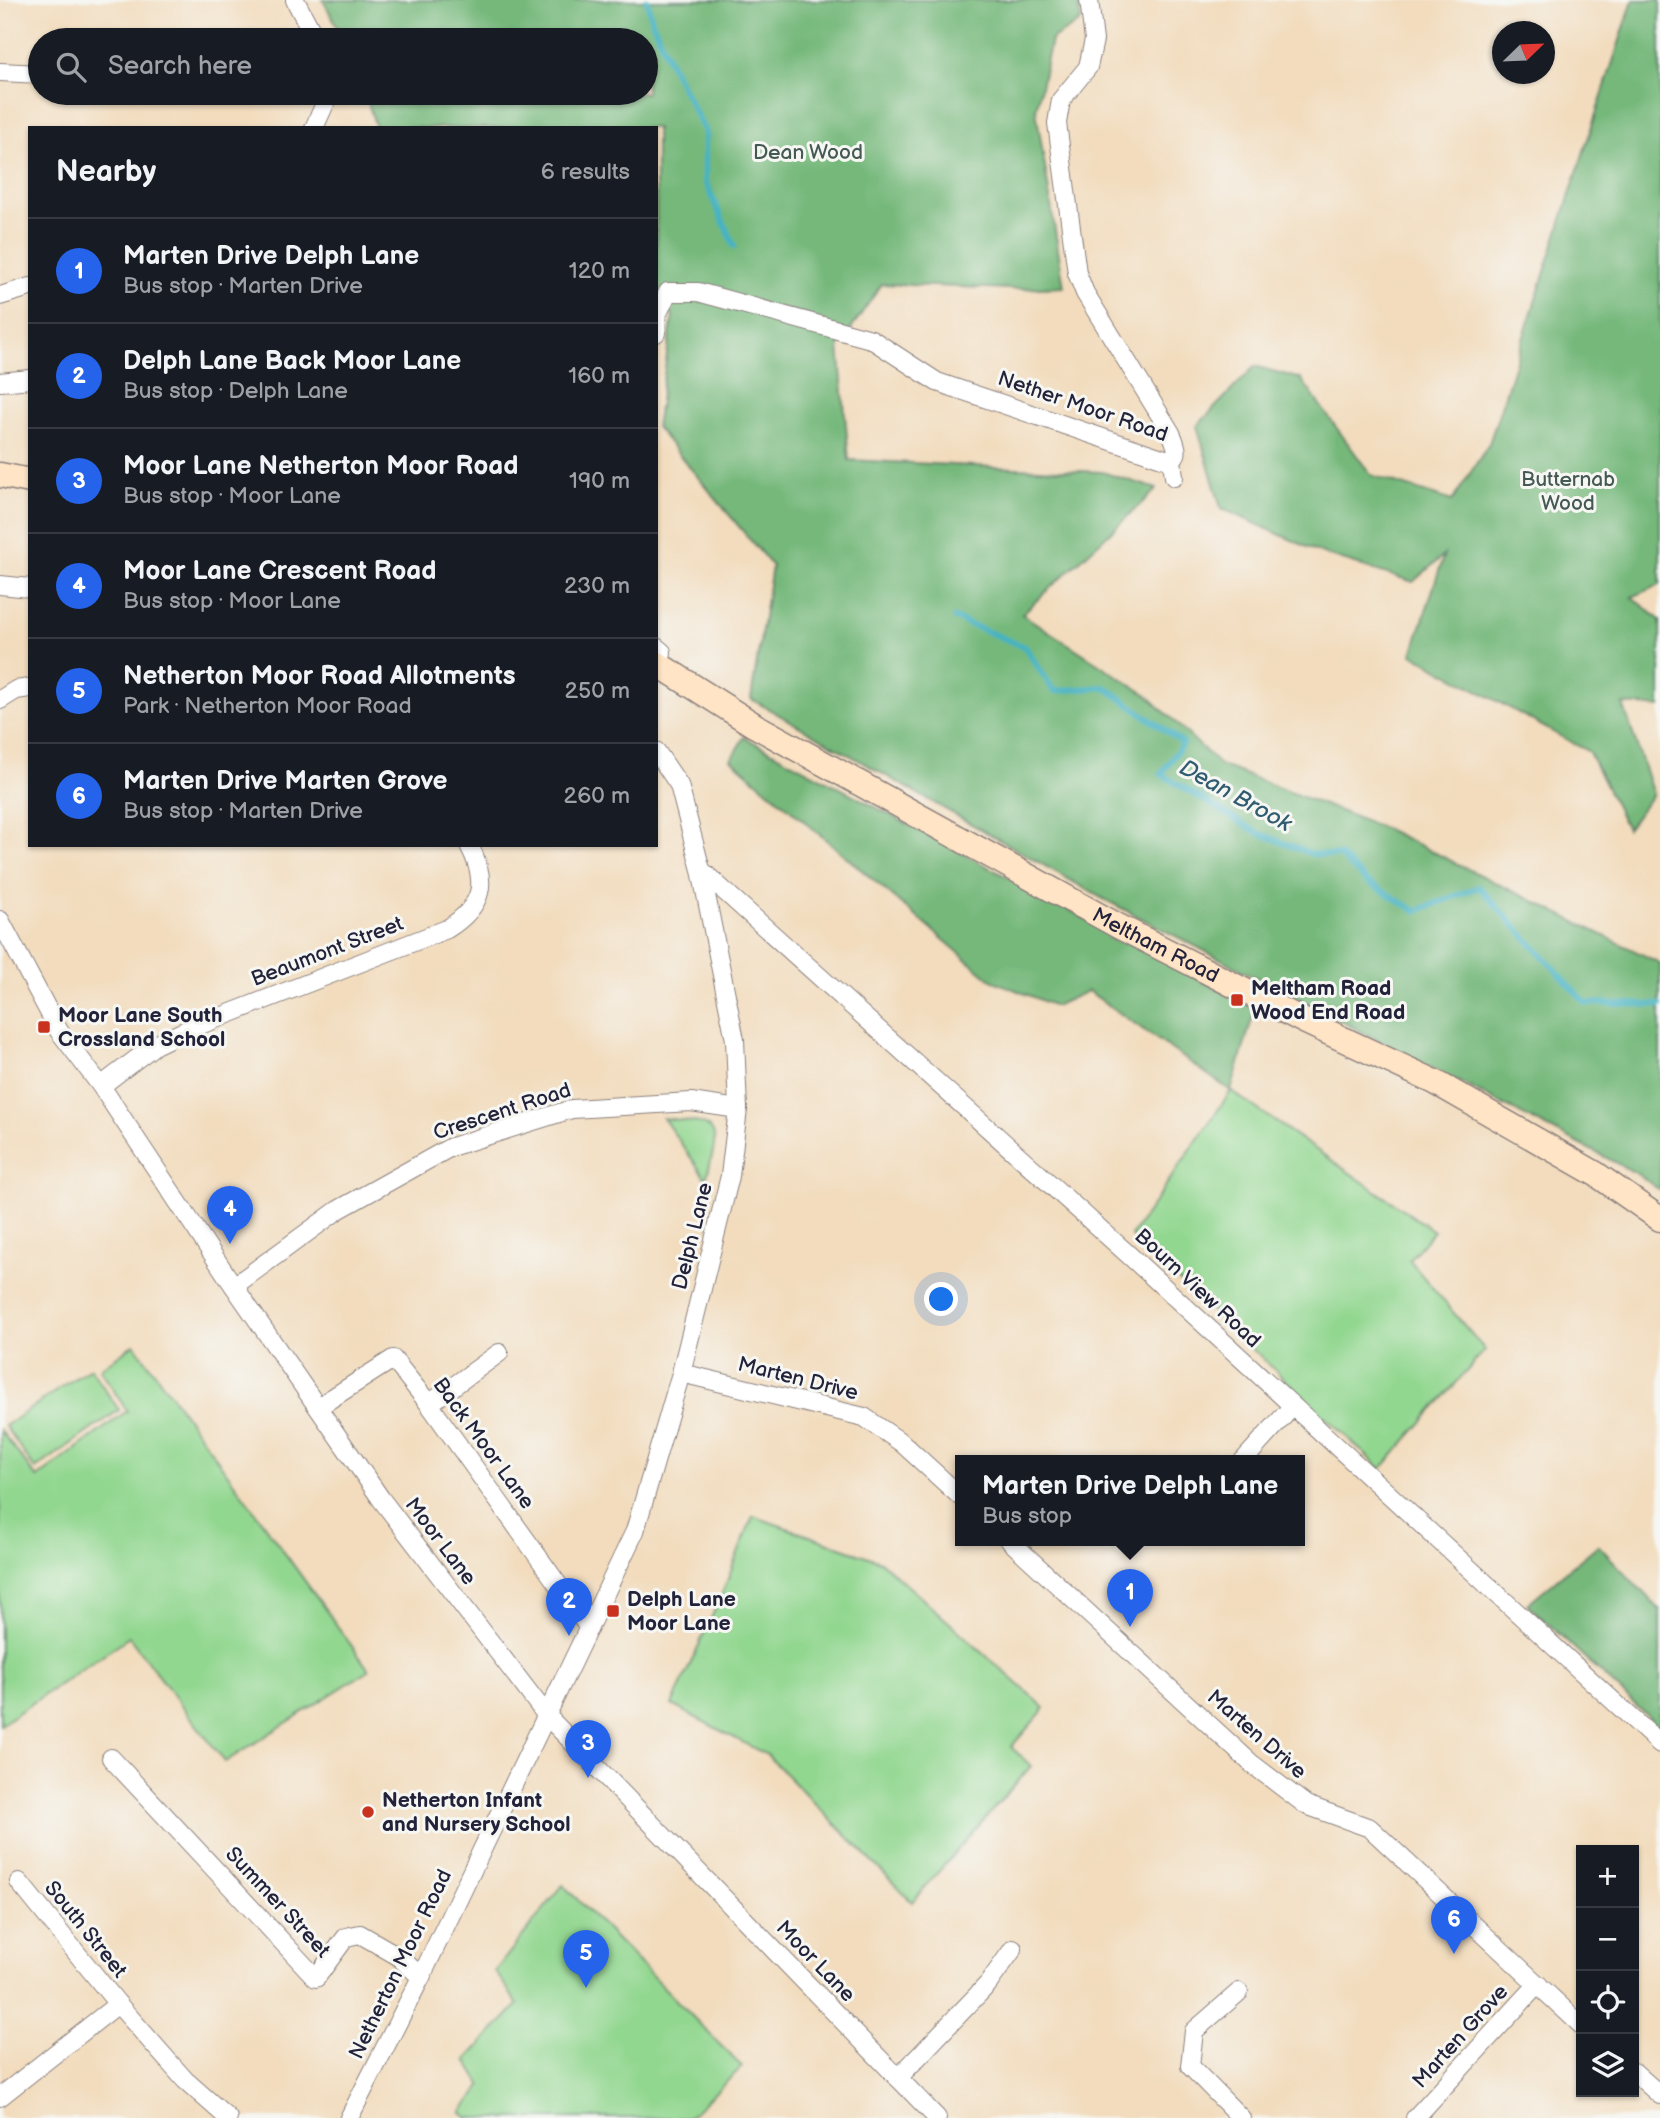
<!DOCTYPE html>
<html lang="en">
<head>
<meta charset="utf-8">
<style>
  body { margin:0; font-family:"Balsamiq Sans",sans-serif; background:#20242c; color:#f1f3f6 }
  .controls { position:absolute; right:21px; bottom:21px; display:grid; overflow:hidden; border-radius:0px; box-shadow:0 2px 5px #0004 }
  .controls button { width:63px; height:63px; display:grid; place-items:center; padding:0; border:0; border-bottom:2px solid #363941; background:#171b24; color:#f1f3f6; font:35px sans-serif }
  .compass { position:absolute; left:1492px; top:21px; width:63px; height:63px; border-radius:50%; background:#171b24; box-shadow:0 2px 5px #0004; rotate:67deg }
  .you { position:absolute; left:942px; top:1300px; width:24px; height:24px; margin:-18px; border:5px solid #fff; border-radius:50%; background:#1a73e8; box-shadow:0 0 0 10px #1a73e833 }
  .badge { display:grid; place-items:center; width:46px; height:46px; border-radius:50%; background:#2563eb; color:#fff; font-size:23px; font-weight:700 }
  .pin { position:absolute; translate:-50% -58px; filter:drop-shadow(0 2px 4px #0008) }
  .pin::after { content:''; position:absolute; top:37px; width:24px; height:21px; background:inherit; clip-path:polygon(0 0,100% 0,50% 100%) }
  .popup { position:absolute; left:955px; top:1455px; width:350px; height:91px; box-sizing:border-box; display:grid; place-content:center; border-radius:0px; background:#171b24; filter:drop-shadow(0 2px 5px #0005); font-size:23px; white-space:nowrap; color:#9ea1a6 }
  .popup b { font-size:26px; color:#f1f3f6 }
  .popup::after { content:''; position:absolute; left:50%; top:100%; margin-left:-14px; border:14px solid transparent; border-top-color:#171b24 }
  .list { margin:0; padding:0; list-style:none }
  h2 { display:flex; justify-content:space-between; align-items:center; height:91px; margin:0; padding:0 28px; font-size:30px }
  h2 small { font-size:23px; font-weight:400; color:#9ea1a6 }
  .list li { display:grid; grid-template-columns:46px 1fr auto; gap:21px; align-items:center; box-sizing:border-box; height:105px; padding:0 28px; border-top:2px solid #363941 }
  .list b { display:block; font-size:26px; white-space:nowrap }
  .list p { margin:0; font-size:23px; white-space:nowrap; color:#9ea1a6 }
  .list em { font-size:23px; font-style:normal; color:#9ea1a6 }
  .icon { flex:none; width:38px; height:38px; fill:none; stroke:currentColor; stroke-width:2; stroke-linecap:round; stroke-linejoin:round }
  .map { position:relative; flex:none; width:1660px; height:2118px; overflow:hidden }
  .search { position:absolute; background:#171b24; box-shadow:0 2px 5px #0004; left:28px; top:28px; width:630px; height:77px; display:flex; align-items:center; gap:18px; box-sizing:border-box; padding:0 24px; border-radius:38px; color:#9ea1a6; font-size:26px }
  .panel { position:absolute; background:#171b24; box-shadow:0 2px 5px #0004; left:28px; top:126px; width:630px; height:721px; border-radius:0px }
  .map>svg:first-child { display:block }
  .green { fill:#92d790; stroke:#5a7c66; stroke-width:2 }
  .forest { fill:#75b87a; stroke:#4c6d5a; stroke-width:2 }
  .lines { fill:none; stroke-linecap:round; stroke-linejoin:round }
  .stream { stroke:#46b3c3; stroke-width:6 }
  .minor-casing { stroke:#8a7f7c; stroke-width:20 }
  .secondary-casing { stroke:#8a7f7c; stroke-width:27 }
  .minor { stroke:#fff; stroke-width:18 }
  .secondary { stroke:#ffe4c6; stroke-width:24 }
  .poi-dot { fill:#c8321e; stroke:#f6f6f2; stroke-width:2.5 }
  .labels { text-anchor:middle; stroke-width:6; stroke-linejoin:round; paint-order:stroke }
  .park-label { font-size:21px; fill:#445854; stroke:#f6f6f2 }
  .street-label { font-size:21px; fill:#22223b; stroke:#f6f6f2 }
  .poi-label { font-size:21px; font-weight:bold; fill:#22223b; stroke:#f6f6f2; text-anchor:start }
  .water-label { font-size:23px; font-style:italic; fill:#305c71; stroke:#f6f6f2 }
</style>
</head>
<body>
<div class="map">
<svg width="1660" height="2118" viewBox="0 0 1660 2118">
  <rect width="100%" height="100%" fill="#f6f6f2"/>
  <filter id="ink" filterUnits="userSpaceOnUse"><feTurbulence type="fractalNoise" baseFrequency=".0143" numOctaves="2"/><feDisplacementMap in="SourceGraphic" scale="14" xChannelSelector="R" yChannelSelector="G"/><feConvolveMatrix kernelMatrix="1 2 1 2 8 2 1 2 1" color-interpolation-filters="sRGB"/></filter>
  <filter id="wash" filterUnits="userSpaceOnUse"><feTurbulence type="fractalNoise" baseFrequency=".00686" numOctaves="4" result="noise"/><feDisplacementMap in="SourceGraphic" scale="28" xChannelSelector="R" yChannelSelector="G"/><feGaussianBlur stdDeviation="1.57" result="paint"/><feColorMatrix in="noise" values="0 0 0 0 0 0 0 0 0 0 0 0 0 0 0 0 0 1.4 0 .05"/><feComposite in="paint" operator="in"/></filter>
  <g filter="url(#wash)">
    <rect width="100%" height="100%" fill="#f2dcbd"/>
    <g class="green">
      <polygon points="1231,1091 1434,1231 1409,1260 1485,1350 1381,1469 1131,1236"/>
      <path d="M663,1118C719,1124 722,1123 706,1179Z"/>
      <polygon points="134,1344 369,1670 225,1762 129,1637 0,1725 0,1430 37,1478 127,1411 100,1369"/>
      <polygon points="90,1368 119,1410 35,1469 5,1426"/>
      <polygon points="753,1516 880,1561 1045,1708 1011,1747 1031,1766 912,1902 767,1755 672,1705 721,1596"/>
      <polygon points="563,1885 742,2067 688,2118 468,2118 461,2112 482,2086 466,2060 518,2005 495,1971"/>
    </g>
    <g class="forest">
      <polygon points="323,0 1078,0 1081,21 1051,40 1036,110 1064,287 1012,289 882,284 839,346 849,460 1102,472 1157,489 1022,614 1147,695 1220,765 1386,829 1660,963 1660,1190 1634,1172 1100,897 751,699 772,566 656,427 673,315 656,301 656,128 376,128 365,93 646,93 646,40 344,40"/>
      <polygon points="1633,0 1660,0 1660,585 1632,597 1660,620 1660,707 1623,704 1653,794 1627,829 1589,752 1412,654 1444,555 1413,582 1323,554 1221,508 1197,426 1255,366 1301,379 1371,475 1452,501 1489,444"/>
      <polygon points="744,737 1255,1009 1231,1091 1088,991 1055,1006 991,980 731,759"/>
      <polygon points="1598,1545 1660,1610 1660,1728 1527,1604"/>
    </g>
    <g class="lines">
      <g class="stream">
        <polyline points="647,0 652,21 668,59 705,132 705,181 734,246"/>
        <polyline points="954,618 1025,647 1054,691 1105,687 1183,743 1161,774 1258,833 1312,854 1340,856 1366,881 1416,911 1479,887 1586,1003 1660,1005"/>
      </g>
    </g>
  </g>
  <g filter="url(#ink)">
    <g class="lines">
      <g class="minor-casing">
        <g id="minor">
          <polyline points="295,0 316,40"/>
          <polyline points="0,72 40,74"/>
          <polyline points="314,128 327,99 327,93"/>
          <polyline points="0,296 30,287"/>
          <path d="M656,333L657,315L668,292H698L871,339L937,382L1165,459C1183,460 1176,444 1171,433L1085,293L1077,273L1057,123L1061,100L1088,67L1094,40L1089,0"/>
          <polyline points="0,382 30,379"/>
          <polyline points="1172,460 1174,477"/>
          <polyline points="0,585 30,588"/>
          <polyline points="656,647 662,652 660,665"/>
          <polyline points="0,700 16,690 30,688"/>
          <polyline points="701,870 1130,1256 1660,1744"/>
          <polyline points="0,920 59,1031 101,1086 227,1276 381,1499 547,1716 937,2118"/>
          <path d="M101,1086L155,1045L182,1032L447,929C483,906 489,883 469,845"/>
          <polyline points="234,1286 338,1210 451,1147 572,1109 691,1102 738,1109"/>
          <polyline points="681,1373 864,1417 902,1443 960,1496"/>
          <polyline points="429,1404 499,1353"/>
          <polyline points="318,1407 393,1359 429,1404 589,1628"/>
          <polyline points="1243,1461 1292,1407"/>
          <polyline points="1010,1541 1252,1764 1306,1805 1370,1828 1581,2025"/>
          <polyline points="111,1758 316,1978 346,1937 360,1934 398,1956 421,1977"/>
          <polyline points="19,1882 118,2004 185,2080 228,2118"/>
          <polyline points="1239,1992 1194,2031 1190,2066 1241,2118"/>
          <polyline points="1634,2072 1660,2095"/>
          <polyline points="898,2078 988,1984 1013,1949"/>
          <polyline points="0,2097 118,2004"/>
          <polyline points="349,2118 421,1977 635,1531 681,1373 730,1176 738,1109 735,1040 701,870 679,785 656,751"/>
          <polyline points="1415,2118 1538,1984"/>
        </g>
      </g>
      <g class="secondary-casing">
        <g id="secondary">
          <polyline points="0,475 30,481"/>
          <path id="s1" d="M656,663L754,725L1118,926L1304,1021L1435,1082L1596,1174L1660,1219"/>
        </g>
      </g>
      <use href="#minor" class="minor"/>
      <use href="#secondary" class="secondary"/>
    </g>
  </g>
  <g class="poi-dot">
    <rect x="1230" y="993" width="14" height="14" rx="3.5"/>
    <rect x="37" y="1020" width="14" height="14" rx="3.5"/>
    <rect x="606" y="1604" width="14" height="14" rx="3.5"/>
    <circle cx="368" cy="1812" r="7"/>
  </g>
  <g class="labels">
    <g class="park-label">
      <text x="808" y="159">Dean Wood</text>
      <text x="1568" y="486">Butternab<tspan x="1568" dy="24">Wood</tspan></text>
    </g>
    <g class="street-label">
      <text transform="translate(1083 406) rotate(19)" y="7">Nether Moor Road</text>
      <text dy="7" stroke="none"><textPath href="#s1" startOffset="574">Meltham Road</textPath></text>
      <text transform="translate(327 951) rotate(-21)" y="7">Beaumont Street</text>
      <text transform="translate(502 1111) rotate(-18)" y="7">Crescent Road</text>
      <text transform="translate(692 1236) rotate(-76)" y="7">Delph Lane</text>
      <text transform="translate(1198 1288) rotate(43)" y="7">Bourn View Road</text>
      <text transform="translate(798 1378) rotate(14)" y="7">Marten Drive</text>
      <text transform="translate(484 1443) rotate(54)" y="7">Back Moor Lane</text>
      <text transform="translate(441 1541) rotate(53)" y="7">Moor Lane</text>
      <text transform="translate(1257 1734) rotate(41)" y="7">Marten Drive</text>
      <text transform="translate(278 1902) rotate(47)" y="7">Summer Street</text>
      <text transform="translate(86 1929) rotate(51)" y="7">South Street</text>
      <text transform="translate(816 1961) rotate(46)" y="7">Moor Lane</text>
      <text transform="translate(400 1964) rotate(-64)" y="7">Netherton Moor Road</text>
      <text transform="translate(1460 2036) rotate(-48)" y="7">Marten Grove</text>
    </g>
    <g class="poi-label">
      <text x="1251" y="995">Meltham Road<tspan x="1251" dy="24">Wood End Road</tspan></text>
      <text x="58" y="1022">Moor Lane South<tspan x="58" dy="24">Crossland School</tspan></text>
      <text x="627" y="1606">Delph Lane<tspan x="627" dy="24">Moor Lane</tspan></text>
      <text x="382" y="1807">Netherton Infant<tspan x="382" dy="24">and Nursery School</tspan></text>
    </g>
    <g class="water-label">
      <text transform="translate(1236 795) rotate(29)" y="8">Dean Brook</text>
    </g>
  </g>
</svg>
<div class="controls">
<button>+</button>
<button>−</button>
<button><svg class="icon" aria-label="locate" viewBox="0 0 24 24"><circle cx="12" cy="12" r="6"/><path d="M12 2v4M12 18v4M2 12h4M18 12h4"/></svg></button>
<button><svg class="icon" aria-label="layers" viewBox="0 0 24 24"><path d="M12 4l9 5-9 5-9-5zM3 14l9 5 9-5"/></svg></button>
</div>
<svg class="compass" viewBox="-18 -18 36 36"><path d="M0-13l5 13h-10z" fill="#e53935"/><path d="M0 13l5-13h-10z" fill="#9ea1a6"/></svg>
<div class="you"></div>
<div class="pin badge" style="left:1130px;top:1627px">1</div>
<div class="popup"><b>Marten Drive Delph Lane</b>Bus stop</div>
<div class="pin badge" style="left:569px;top:1636px">2</div>
<div class="pin badge" style="left:588px;top:1778px">3</div>
<div class="pin badge" style="left:230px;top:1244px">4</div>
<div class="pin badge" style="left:586px;top:1988px">5</div>
<div class="pin badge" style="left:1454px;top:1954px">6</div>
<div class="search"><svg class="icon" aria-label="search" viewBox="0 0 24 24"><circle cx="10" cy="10" r="6"/><path d="M15 15l6 6"/></svg>Search here</div>
<section class="panel">
<h2>Nearby<small>6 results</small></h2>
<ul class="list">
<li><span class="badge">1</span><div><b>Marten Drive Delph Lane</b><p>Bus stop · Marten Drive</p></div><em>120 m</em></li>
<li><span class="badge">2</span><div><b>Delph Lane Back Moor Lane</b><p>Bus stop · Delph Lane</p></div><em>160 m</em></li>
<li><span class="badge">3</span><div><b>Moor Lane Netherton Moor Road</b><p>Bus stop · Moor Lane</p></div><em>190 m</em></li>
<li><span class="badge">4</span><div><b>Moor Lane Crescent Road</b><p>Bus stop · Moor Lane</p></div><em>230 m</em></li>
<li><span class="badge">5</span><div><b>Netherton Moor Road Allotments</b><p>Park · Netherton Moor Road</p></div><em>250 m</em></li>
<li><span class="badge">6</span><div><b>Marten Drive Marten Grove</b><p>Bus stop · Marten Drive</p></div><em>260 m</em></li>
</ul>
</section>
</div>
</body>
</html>
